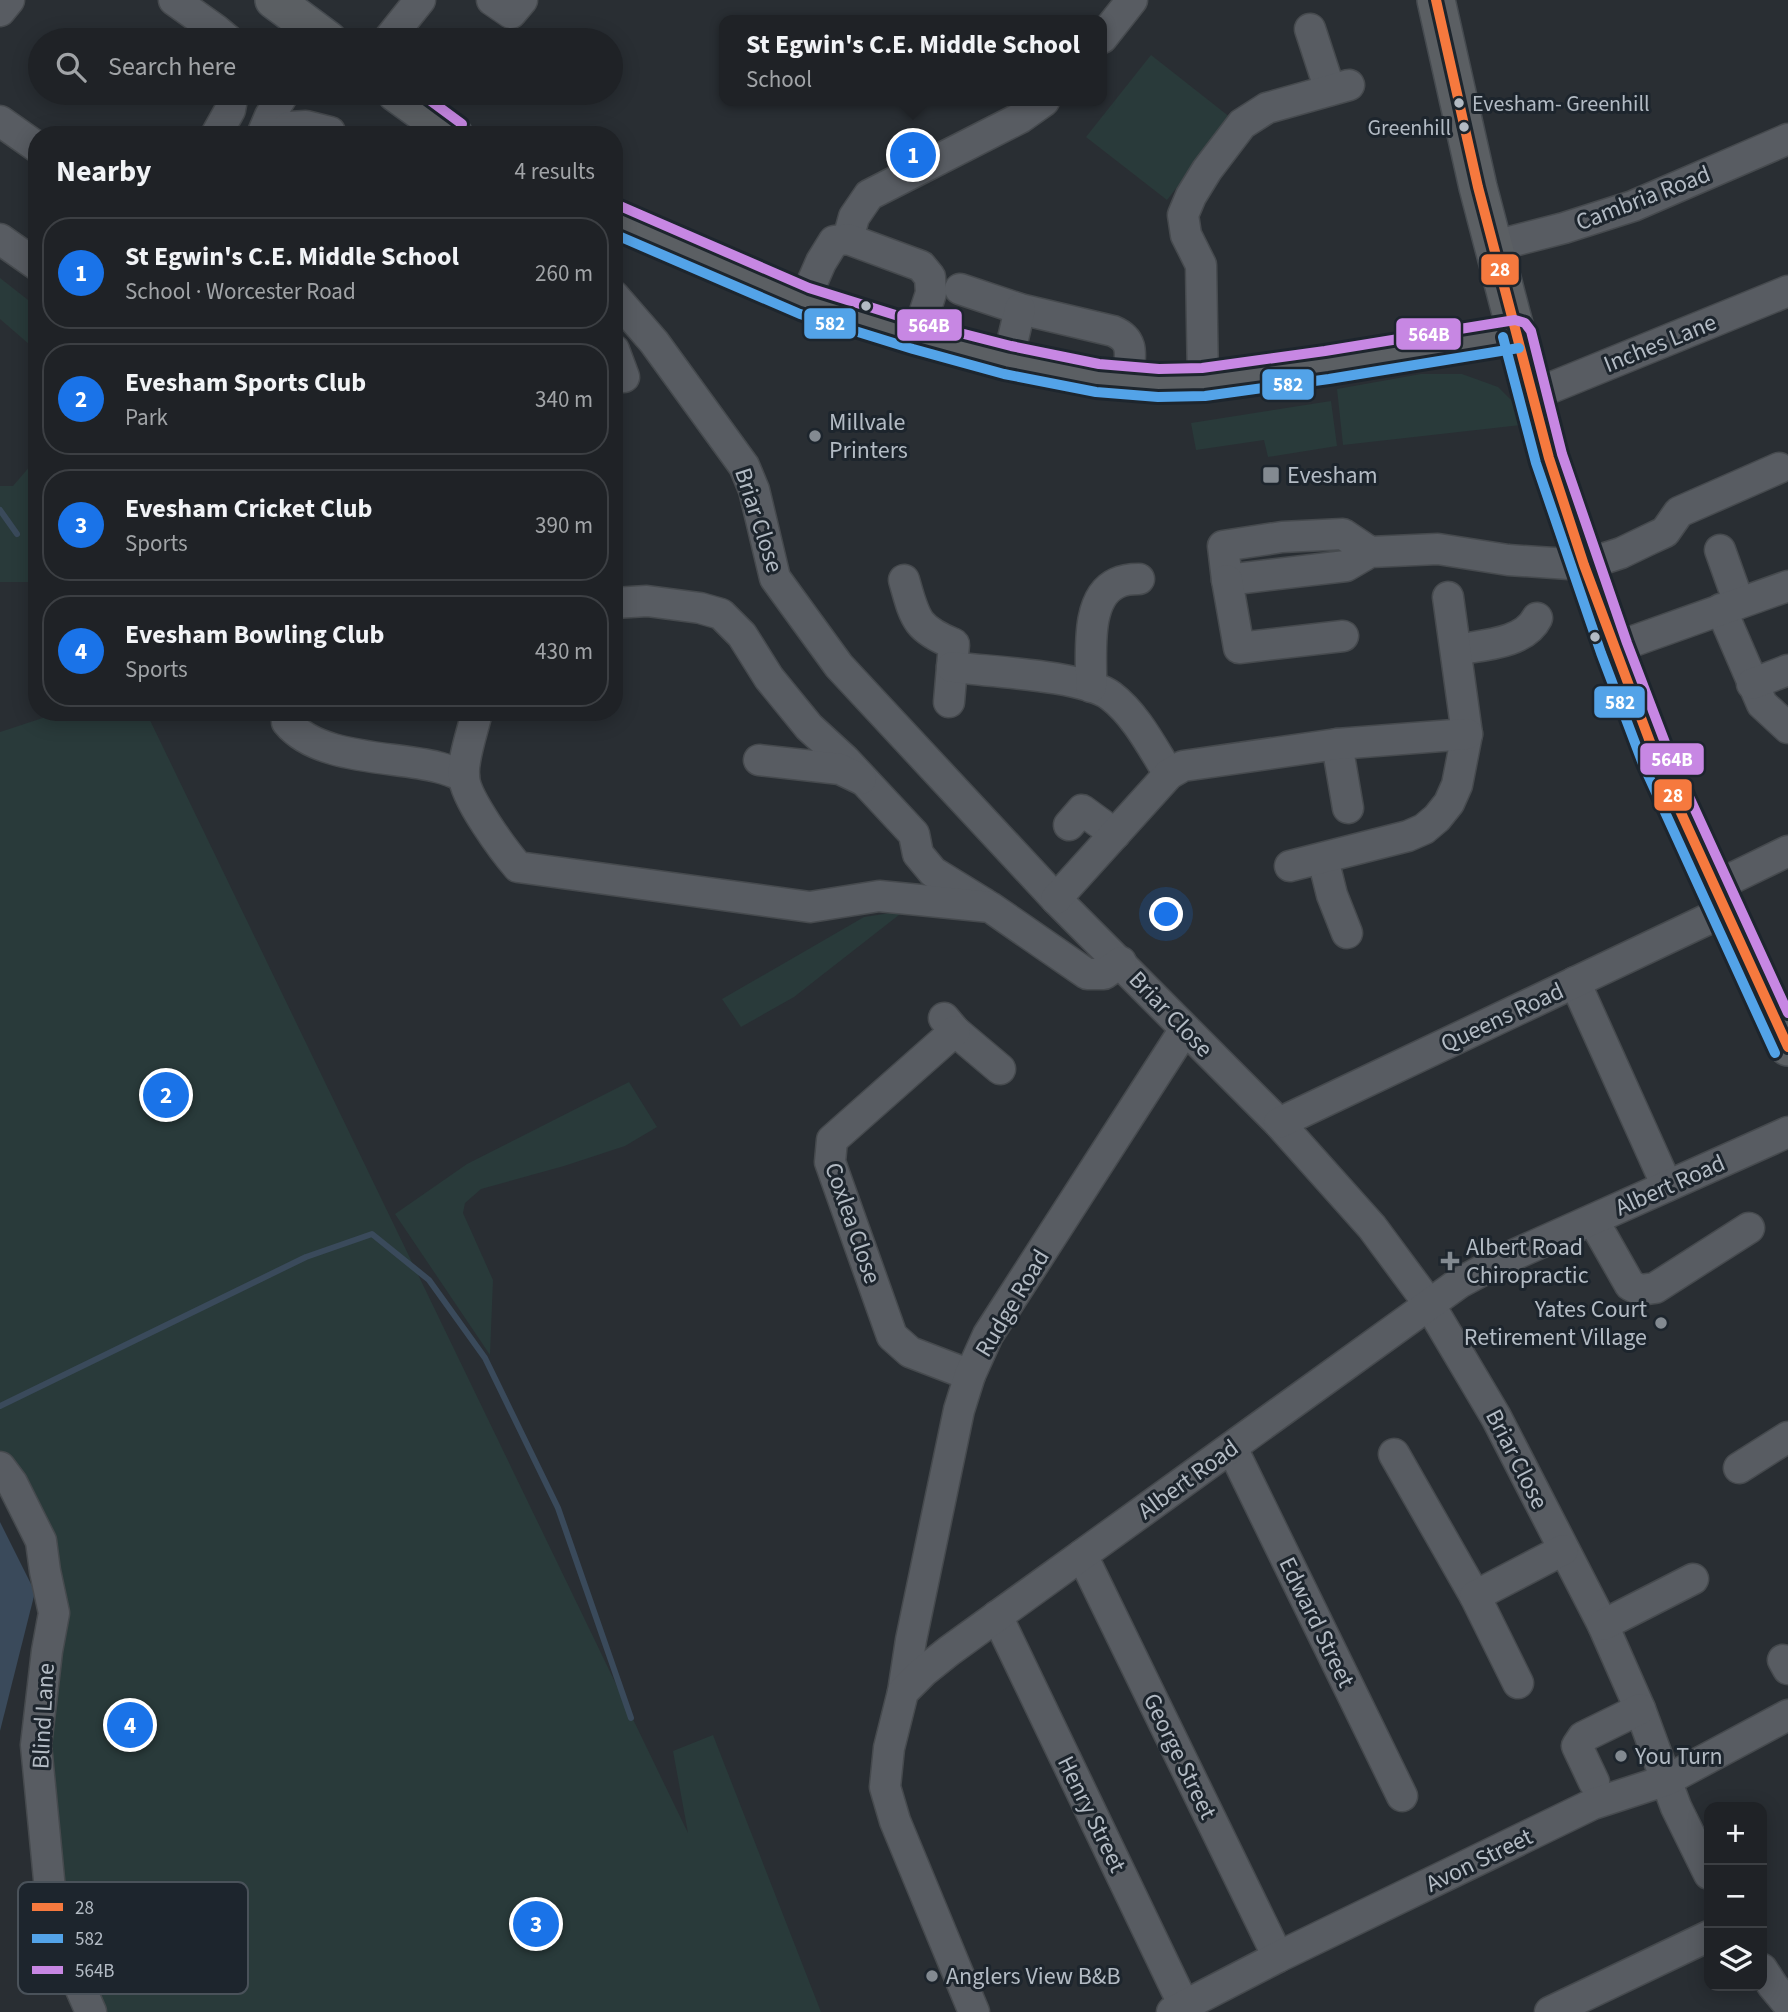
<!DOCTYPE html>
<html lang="en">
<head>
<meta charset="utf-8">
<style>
  body { margin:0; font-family:"Source Sans 3",sans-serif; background:#2c2f32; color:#f1f3f6 }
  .controls { position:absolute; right:21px; bottom:21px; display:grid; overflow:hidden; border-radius:14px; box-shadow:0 4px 18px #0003 }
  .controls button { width:63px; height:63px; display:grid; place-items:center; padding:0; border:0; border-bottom:2px solid #3c3f43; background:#1f2226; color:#f1f3f6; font:35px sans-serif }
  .you { position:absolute; left:1167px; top:915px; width:24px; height:24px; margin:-18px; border:5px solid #fff; border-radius:50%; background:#1a73e8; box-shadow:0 0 0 10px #1a73e833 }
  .badge { display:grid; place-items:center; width:46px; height:46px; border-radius:50%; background:#1a73e8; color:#fff; font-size:23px; font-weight:700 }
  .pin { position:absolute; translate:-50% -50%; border:4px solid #fff; box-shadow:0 2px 7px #0006 }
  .popup { position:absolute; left:719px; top:15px; width:388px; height:91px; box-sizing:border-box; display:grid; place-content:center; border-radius:14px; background:#1f2226; filter:drop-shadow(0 2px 5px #0005); font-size:23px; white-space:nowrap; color:#a1a4a7 }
  .popup b { font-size:26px; color:#f1f3f6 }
  .popup::after { content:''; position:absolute; left:50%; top:100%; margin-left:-14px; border:14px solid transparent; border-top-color:#1f2226 }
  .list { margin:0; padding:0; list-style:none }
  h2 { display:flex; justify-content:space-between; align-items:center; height:91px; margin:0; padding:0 28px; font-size:30px }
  h2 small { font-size:23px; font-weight:400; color:#a1a4a7 }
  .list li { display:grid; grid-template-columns:46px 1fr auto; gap:21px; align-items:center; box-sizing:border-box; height:112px; margin:0 14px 14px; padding:0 14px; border:2px solid #3c3f43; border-radius:28px }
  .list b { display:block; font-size:26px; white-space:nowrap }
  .list p { margin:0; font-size:23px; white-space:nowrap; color:#a1a4a7 }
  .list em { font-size:23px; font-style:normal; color:#a1a4a7 }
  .icon { flex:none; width:38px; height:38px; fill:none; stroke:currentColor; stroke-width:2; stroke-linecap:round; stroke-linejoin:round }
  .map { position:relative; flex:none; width:1788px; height:2012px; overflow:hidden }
  .search { position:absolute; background:#1f2226; box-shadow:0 4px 18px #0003; left:28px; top:28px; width:595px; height:77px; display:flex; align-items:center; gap:18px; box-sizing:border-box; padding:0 24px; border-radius:38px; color:#a1a4a7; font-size:26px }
  .panel { position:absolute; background:#1f2226; box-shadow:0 4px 18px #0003; left:28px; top:126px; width:595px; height:595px; border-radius:28px }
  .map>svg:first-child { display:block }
  .green { fill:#293a3a }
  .water { fill:#3a4a5b }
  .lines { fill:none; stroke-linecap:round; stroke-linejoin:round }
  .stream { stroke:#3a4a5b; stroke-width:6 }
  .minor-casing { stroke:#464a4e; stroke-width:33 }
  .major-casing { stroke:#464b50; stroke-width:40 }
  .minor { stroke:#585c62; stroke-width:30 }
  .major { stroke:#5b5f63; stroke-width:37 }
  .bus-1-casing { stroke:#1d252d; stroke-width:16 }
  .bus-2-casing { stroke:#1d252d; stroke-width:16 }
  .bus-3-casing { stroke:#1d252d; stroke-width:16 }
  .bus-1 { stroke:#f6793e; stroke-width:10 }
  .bus-2 { stroke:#53a3e8; stroke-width:10 }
  .bus-3 { stroke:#c787e3; stroke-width:10 }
  .bus-dot { fill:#b3bbc4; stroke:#1d252d; stroke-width:2.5 }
  .poi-dot { fill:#838a91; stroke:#1d252d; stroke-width:2.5 }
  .labels { text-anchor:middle; stroke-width:6; stroke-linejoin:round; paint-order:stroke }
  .bus-label { font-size:22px; fill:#b3bbc4; stroke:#1d252d; text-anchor:start }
  .street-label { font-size:24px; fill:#b3bbc4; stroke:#1d252d }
  .poi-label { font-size:24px; fill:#b3bbc4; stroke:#1d252d; text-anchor:start }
  .key { fill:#1d252d; stroke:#4a525a; stroke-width:2 }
  .key-label { font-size:19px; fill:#b3bbc4 }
  .line-badge { stroke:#1d252d; stroke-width:2.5 }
  .badge-label { font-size:19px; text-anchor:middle; font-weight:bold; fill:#fff }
</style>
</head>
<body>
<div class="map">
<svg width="1788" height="2012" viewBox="0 0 1788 2012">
  <rect width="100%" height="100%" fill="#292e33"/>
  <g class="green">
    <polygon points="1151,55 1231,118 1167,200 1086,137"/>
    <polygon points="0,278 37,307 37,351 0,319"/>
    <polygon points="1421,374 1462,374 1498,387 1518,407 1521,425 1343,445 1337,389"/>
    <polygon points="1331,401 1337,446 1268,457 1264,440 1196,450 1191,423"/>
    <polygon points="37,458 37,582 0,582 0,486 13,486"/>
    <polygon points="61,712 146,712 688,1833 673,1751 713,1735 821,2012 97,2012 66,1944 44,1777 57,1614 0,1459 0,732"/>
    <polygon points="904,911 794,997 741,1027 722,999 864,917"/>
    <polygon points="629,1082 657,1127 625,1146 564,1166 481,1189 465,1203 463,1213 493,1280 490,1355 395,1214 467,1164"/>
  </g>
  <polygon class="water" points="0,1522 35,1592 0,1731"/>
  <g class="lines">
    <g class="stream">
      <polyline points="0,510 17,534"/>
      <polyline points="0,1406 306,1257 372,1234 429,1280 485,1358 558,1508 631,1718"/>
    </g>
    <g class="minor-casing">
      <g id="minor">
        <polyline points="174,0 216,30 228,40"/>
        <polyline points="492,0 511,13 522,0"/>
        <polyline points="0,11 9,0"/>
        <polyline points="1310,29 1330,90"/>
        <polyline points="1102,38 1132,0"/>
        <polyline points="388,40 420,0"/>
        <polyline points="0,121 37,147"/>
        <polyline points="216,135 230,110 233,93"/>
        <polyline points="262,135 270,116 284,93"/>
        <polyline points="280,135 289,127 306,126 330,132 331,135"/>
        <polyline points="0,239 37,265"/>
        <polyline points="848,239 854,217 869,195 1020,118 1044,101"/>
        <polyline points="1494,246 1564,228 1633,206 1788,139"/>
        <path d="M960,289L1020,309L1113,331C1137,341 1129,358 1128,381"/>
        <polyline points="614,296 654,342 744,466 754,490 775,578 839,666 1056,899 1279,1123 1372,1227 1429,1304 1496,1417 1603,1625 1640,1709 1676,1807 1709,1874"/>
        <polyline points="804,301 821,262 834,241 848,239 921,266 930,277 931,293 917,336"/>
        <polyline points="614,350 624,377"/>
        <polyline points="1008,360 1020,309"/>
        <polyline points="1203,382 1201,265 1186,235 1183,215 1191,196 1207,170 1242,124 1267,108 1349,85"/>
        <polyline points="1533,395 1788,291"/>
        <polyline points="1720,550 1739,603"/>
        <polyline points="1370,552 1343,534 1282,537 1223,546 1227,580 1346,566 1370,552 1438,549 1508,560 1584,565 1621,553 1648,540 1665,532 1679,512 1779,468"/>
        <path d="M904,580C915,618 915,628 954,644L949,702"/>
        <polyline points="1227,580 1239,648 1343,636"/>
        <polyline points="614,603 647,601 700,608 721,614 742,635 769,678 809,727 845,760 914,834 918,854 933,872 985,904"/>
        <polyline points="1721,609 1762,704 1788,728"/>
        <polyline points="1614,648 1788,586"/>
        <path d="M1456,650C1482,645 1524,644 1537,618"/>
        <path d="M952,667C990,672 1083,675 1111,696C1136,715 1152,747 1169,774"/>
        <polyline points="1752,684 1788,670"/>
        <path d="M1091,687C1092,657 1084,598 1117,583C1123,580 1131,579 1139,579"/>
        <path d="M287,712V722C318,760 393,756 437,767C446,769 455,773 464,776"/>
        <path d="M477,712C473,730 462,760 464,777C465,798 504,851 518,867L810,907L879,896L990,907L1087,974H1104L1121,962"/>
        <polyline points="1337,744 1348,808"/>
        <polyline points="759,760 840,769 861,779"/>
        <polyline points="1069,825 1082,810 1115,834"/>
        <polyline points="1323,859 1332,895 1347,933"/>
        <polyline points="1290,866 1408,836 1424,829 1437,818 1449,803 1457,785 1467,734 1448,597"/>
        <polyline points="1714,887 1788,851"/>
        <polyline points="1056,899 1169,774 1183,766 1337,744 1467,734"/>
        <polyline points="1575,982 1667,1186"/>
        <polyline points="944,1018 955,1031 1000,1069"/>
        <polyline points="955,1031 832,1140 830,1162 892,1336 910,1352 970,1375"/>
        <polyline points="1279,1123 1725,911"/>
        <polyline points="1593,1220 1630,1285 1640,1290 1655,1288 1749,1228"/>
        <polyline points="1232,1448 1402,1796"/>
        <polyline points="1394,1454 1475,1596"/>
        <polyline points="0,1467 12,1483 41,1541 45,1571 54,1613 47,1651 36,1745 51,1900 61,1944 91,2012"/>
        <polyline points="1739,1468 1788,1437"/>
        <polyline points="1082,1555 1278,1957"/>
        <polyline points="997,1616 1187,2012"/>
        <polyline points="1603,1625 1693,1579"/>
        <polyline points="1783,1660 1788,1669"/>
        <polyline points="1518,1683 1475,1596 1563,1550"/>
        <polyline points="903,1692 911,1640 959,1410 970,1375 988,1335 1185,1029"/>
        <polyline points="1594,1782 1577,1746 1583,1737 1640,1709"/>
        <polyline points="1762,1969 1773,1986 1788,2004"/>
        <polyline points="974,2012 895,1821 885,1787 889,1748 903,1692 924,1671 949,1651 1459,1283 1500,1261 1788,1132"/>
        <polyline points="1172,2012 1278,1957 1593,1804 1667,1780 1788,1715"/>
        <polyline points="1550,2012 1709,1936"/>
      </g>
    </g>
    <g class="major-casing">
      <g id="major">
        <polyline points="274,0 328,40"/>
        <polyline points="1436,0 1478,187 1549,458 1584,565 1656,758 1788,1047"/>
        <polyline points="396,93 454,135"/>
        <polyline points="614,219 804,301 917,336 1008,360 1097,378 1159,383 1203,382 1327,365 1517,334"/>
      </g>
    </g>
    <use href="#minor" class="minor"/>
    <use href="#major" class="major"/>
    <g class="bus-1-casing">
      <polyline id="bus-1" points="1436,0 1478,187 1549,458 1584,565 1656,758 1788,1047"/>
    </g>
    <g class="bus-2-casing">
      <g id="bus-2">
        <polyline points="614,234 800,314 913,349 1004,374 1096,392 1158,397 1205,396 1329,379 1519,348"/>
        <polyline points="1503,337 1536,463 1601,653 1643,764 1775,1053"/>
      </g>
    </g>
    <g class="bus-3-casing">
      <g id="bus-3">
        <polyline points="420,93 462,124"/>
        <polyline points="620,206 809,288 921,323 1011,346 1099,364 1159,369 1202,368 1325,351 1515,320 1525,323 1531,331 1562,454 1627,643 1669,753 1788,1013"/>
      </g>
    </g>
    <use href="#bus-1" class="bus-1"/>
    <use href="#bus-2" class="bus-2"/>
    <use href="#bus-3" class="bus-3"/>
  </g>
  <g class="bus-dot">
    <circle cx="1459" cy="103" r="6"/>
    <circle cx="1464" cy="127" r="6"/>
    <circle cx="866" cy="306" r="6"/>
    <circle cx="1595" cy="637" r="6"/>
  </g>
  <g class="poi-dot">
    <circle cx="815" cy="436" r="7"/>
    <rect x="1262" y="466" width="18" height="18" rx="3.5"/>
    <path d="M1446.5 1250.5h7v7h7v7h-7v7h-7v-7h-7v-7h7z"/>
    <circle cx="1661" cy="1323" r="7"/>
    <circle cx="1621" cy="1756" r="7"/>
    <circle cx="932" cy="1976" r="7"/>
  </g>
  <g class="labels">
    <g class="bus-label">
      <text x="1472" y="111">Evesham- Greenhill</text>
      <text x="1451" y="135" text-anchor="end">Greenhill</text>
    </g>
    <g class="street-label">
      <text transform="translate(1643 198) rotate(-21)" y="8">Cambria Road</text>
      <text transform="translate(1660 343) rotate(-22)" y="8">Inches Lane</text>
      <text transform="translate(759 520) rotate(72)" y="8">Briar Close</text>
      <text transform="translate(1171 1014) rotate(46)" y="8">Briar Close</text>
      <text transform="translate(1502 1017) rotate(-25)" y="8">Queens Road</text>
      <text transform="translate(1670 1185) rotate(-24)" y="8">Albert Road</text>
      <text transform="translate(853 1223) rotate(71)" y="8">Coxlea Close</text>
      <text transform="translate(1012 1303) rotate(-59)" y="8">Rudge Road</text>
      <text transform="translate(1517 1459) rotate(63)" y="8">Briar Close</text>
      <text transform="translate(1188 1479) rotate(-36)" y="8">Albert Road</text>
      <text transform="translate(1317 1622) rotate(64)" y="8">Edward Street</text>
      <text transform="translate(43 1716) rotate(-87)" y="8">Blind Lane</text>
      <text transform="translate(1180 1756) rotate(64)" y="8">George Street</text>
      <text transform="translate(1092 1814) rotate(64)" y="8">Henry Street</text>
      <text transform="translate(1479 1860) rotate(-26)" y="8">Avon Street</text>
    </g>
    <g class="poi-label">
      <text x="829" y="430">Millvale<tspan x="829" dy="28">Printers</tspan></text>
      <text x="1287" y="483">Evesham</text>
      <text x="1466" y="1255">Albert Road<tspan x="1466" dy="28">Chiropractic</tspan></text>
      <text x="1647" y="1317" text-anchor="end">Yates Court<tspan x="1647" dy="28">Retirement Village</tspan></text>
      <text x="1635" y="1764">You Turn</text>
      <text x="946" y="1984">Anglers View B&amp;B</text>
    </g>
  </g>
  <rect x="18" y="1882" width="230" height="112" rx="10" class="key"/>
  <rect x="32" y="1903" width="31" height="8" fill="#f6793e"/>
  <rect x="32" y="1934" width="31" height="9" fill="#53a3e8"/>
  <rect x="32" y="1966" width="31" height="8" fill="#c787e3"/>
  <g class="key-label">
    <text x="75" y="1914">28</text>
    <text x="75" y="1945">582</text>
    <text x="75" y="1977">564B</text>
  </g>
  <g class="line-badge">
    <rect x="1480" y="253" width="40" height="33" rx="7" fill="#f6793e"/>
    <rect x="803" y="307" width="54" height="33" rx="7" fill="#53a3e8"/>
    <rect x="896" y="308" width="67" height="34" rx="7" fill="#c787e3"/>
    <rect x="1395" y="317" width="67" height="34" rx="7" fill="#c787e3"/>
    <rect x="1261" y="368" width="54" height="33" rx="7" fill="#53a3e8"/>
    <rect x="1593" y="685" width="53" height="34" rx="7" fill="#53a3e8"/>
    <rect x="1639" y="742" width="66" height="34" rx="7" fill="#c787e3"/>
    <rect x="1653" y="778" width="40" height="34" rx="7" fill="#f6793e"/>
  </g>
  <g class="badge-label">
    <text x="1500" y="276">28</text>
    <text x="830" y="330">582</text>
    <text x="929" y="332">564B</text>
    <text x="1429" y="341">564B</text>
    <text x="1288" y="391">582</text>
    <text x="1620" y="709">582</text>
    <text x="1672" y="766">564B</text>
    <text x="1673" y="802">28</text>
  </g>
</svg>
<div class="controls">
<button>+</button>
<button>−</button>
<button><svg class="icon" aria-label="layers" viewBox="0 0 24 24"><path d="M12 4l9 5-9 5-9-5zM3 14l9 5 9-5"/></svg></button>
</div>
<div class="you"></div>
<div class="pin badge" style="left:913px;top:155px">1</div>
<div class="popup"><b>St Egwin's C.E. Middle School</b>School</div>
<div class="pin badge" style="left:166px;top:1095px">2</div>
<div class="pin badge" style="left:536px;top:1924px">3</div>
<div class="pin badge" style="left:130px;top:1725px">4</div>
<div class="search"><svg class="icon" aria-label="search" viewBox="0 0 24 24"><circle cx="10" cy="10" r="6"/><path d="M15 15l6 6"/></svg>Search here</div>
<section class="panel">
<h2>Nearby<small>4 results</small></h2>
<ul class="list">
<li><span class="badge">1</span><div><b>St Egwin's C.E. Middle School</b><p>School · Worcester Road</p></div><em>260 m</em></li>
<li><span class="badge">2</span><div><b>Evesham Sports Club</b><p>Park</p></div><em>340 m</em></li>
<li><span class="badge">3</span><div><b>Evesham Cricket Club</b><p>Sports</p></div><em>390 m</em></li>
<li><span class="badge">4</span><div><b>Evesham Bowling Club</b><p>Sports</p></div><em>430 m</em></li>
</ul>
</section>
</div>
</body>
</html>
